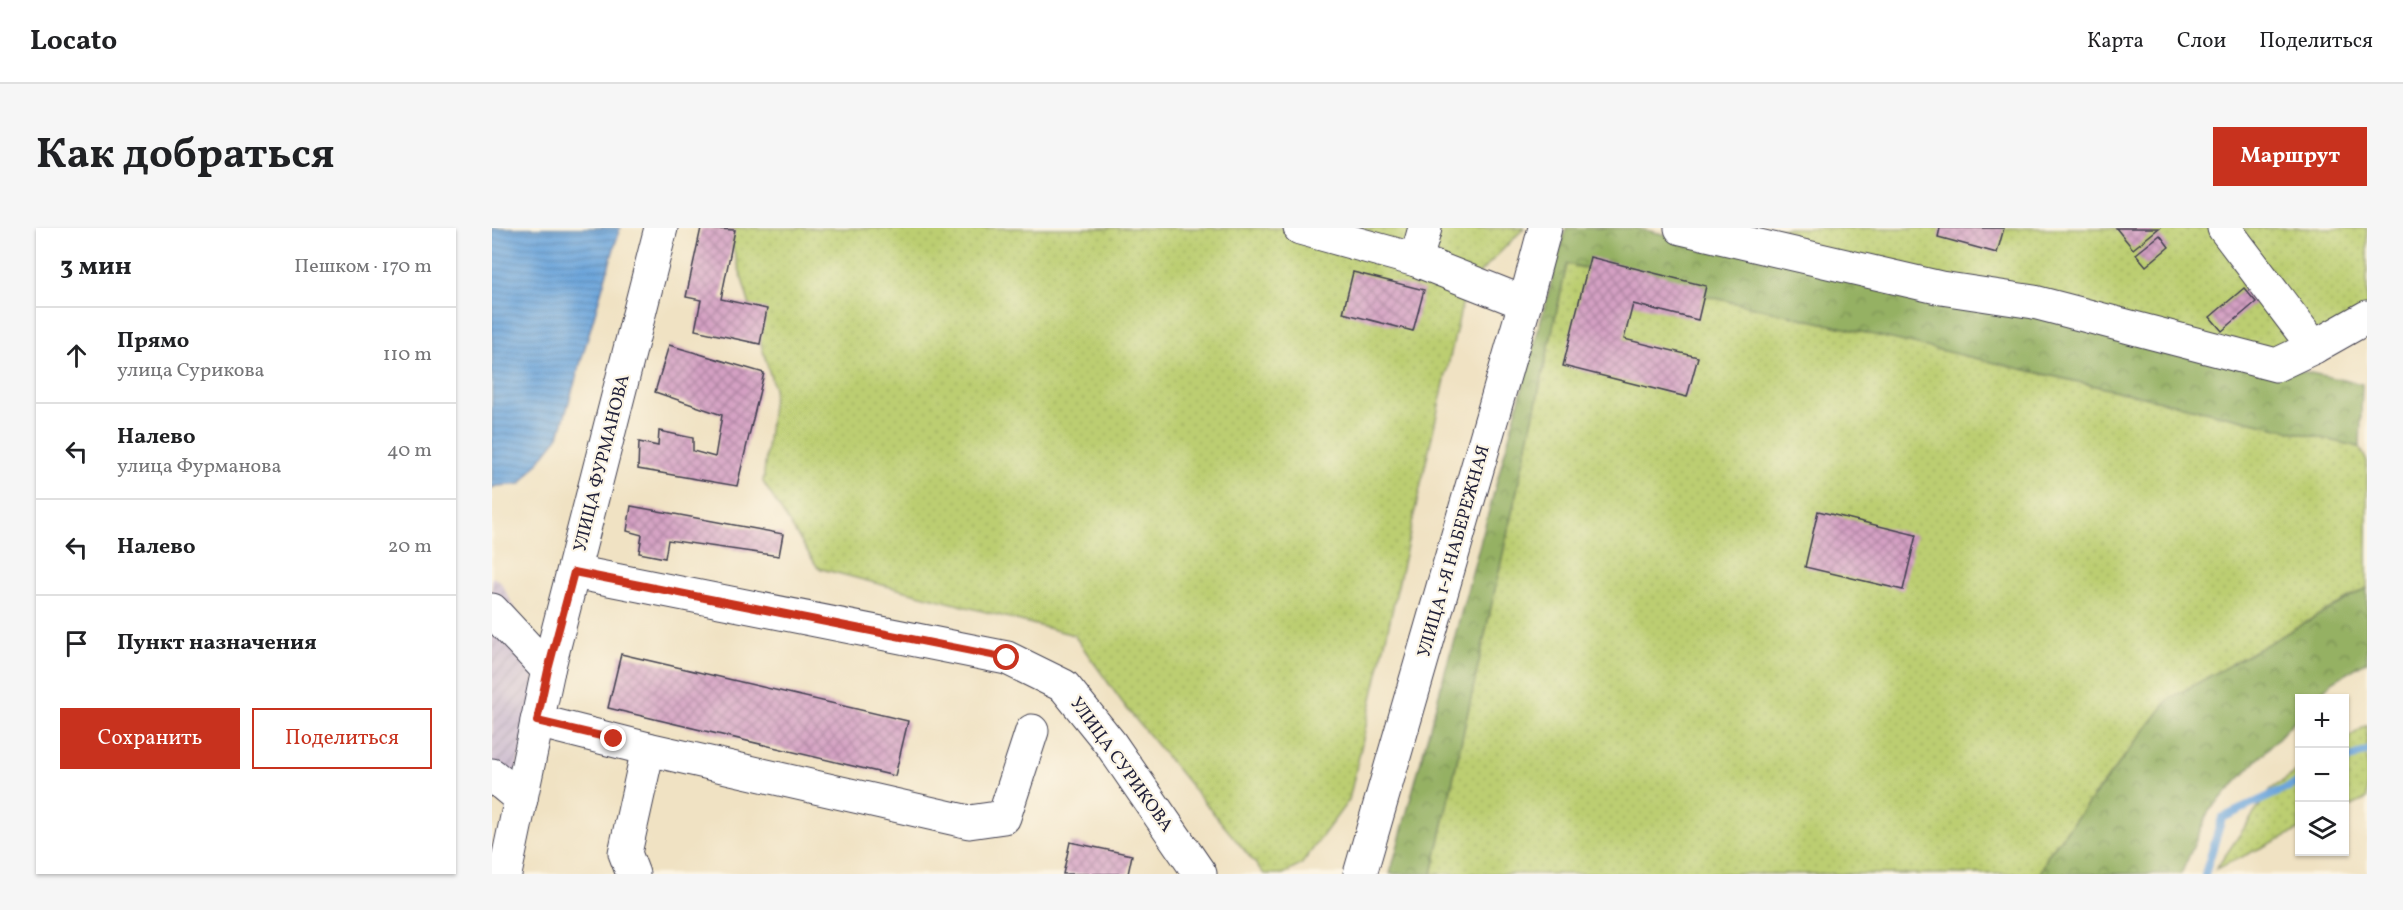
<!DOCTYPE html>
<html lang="ru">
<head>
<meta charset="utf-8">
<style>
  body { margin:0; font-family:Vollkorn,serif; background:#f6f6f6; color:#202124 }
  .controls { position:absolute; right:18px; bottom:18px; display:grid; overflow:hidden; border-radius:0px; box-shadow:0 2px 4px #0004 }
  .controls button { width:54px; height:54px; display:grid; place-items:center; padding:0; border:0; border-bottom:2px solid #e0e0e0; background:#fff; color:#202124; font:30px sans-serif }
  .stop { position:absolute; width:18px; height:18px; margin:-14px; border:4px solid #c8321e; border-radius:50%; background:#fff }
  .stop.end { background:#c8321e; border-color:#fff; box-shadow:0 2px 6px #0008 }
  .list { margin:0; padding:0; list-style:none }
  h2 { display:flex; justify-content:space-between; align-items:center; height:78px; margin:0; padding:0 24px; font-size:26px }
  h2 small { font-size:20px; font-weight:400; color:#757577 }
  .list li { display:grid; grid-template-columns:39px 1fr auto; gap:18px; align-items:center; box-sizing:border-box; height:96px; padding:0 24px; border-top:2px solid #e0e0e0 }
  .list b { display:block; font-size:22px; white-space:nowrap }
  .list p { margin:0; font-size:20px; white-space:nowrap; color:#757577 }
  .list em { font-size:20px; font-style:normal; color:#757577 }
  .actions { display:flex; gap:12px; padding:18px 24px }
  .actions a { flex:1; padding:14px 0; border:2px solid #c8321e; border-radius:0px; text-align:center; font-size:21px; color:#c8321e }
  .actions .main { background:#c8321e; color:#fff }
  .icon { flex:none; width:33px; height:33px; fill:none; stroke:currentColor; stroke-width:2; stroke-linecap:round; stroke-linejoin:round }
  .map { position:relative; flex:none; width:1875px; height:646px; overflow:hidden; border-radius:0px }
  header { display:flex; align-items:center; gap:36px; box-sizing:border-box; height:84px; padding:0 30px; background:#fff; border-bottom:2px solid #e0e0e0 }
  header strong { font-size:28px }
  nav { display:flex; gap:33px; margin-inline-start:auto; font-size:21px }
  .intro { display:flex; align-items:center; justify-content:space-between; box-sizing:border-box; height:144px; padding:0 36px }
  h1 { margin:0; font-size:42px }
  .button { padding:15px 27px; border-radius:0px; background:#c8321e; color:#fff; font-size:21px; font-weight:700 }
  main { display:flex; gap:36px; padding:0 36px }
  aside { flex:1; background:#fff; border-radius:0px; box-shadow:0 2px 4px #0004 }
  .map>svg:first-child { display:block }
  .industrial { fill:url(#industrial-furrows) }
  .green { fill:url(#green-dots); stroke:#6f7856; stroke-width:1.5 }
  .forest { fill:url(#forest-crowns); stroke:#5c6a4f; stroke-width:1.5 }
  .water { fill:url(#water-rules); stroke:#47648b; stroke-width:1.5 }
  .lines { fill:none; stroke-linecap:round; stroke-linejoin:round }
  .stream { stroke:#6ca5db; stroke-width:8 }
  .building { fill:url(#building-cross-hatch) }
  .minor-casing { stroke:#413f4f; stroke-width:35 }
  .minor { stroke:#fff; stroke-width:33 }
  .route { stroke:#c8321e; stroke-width:8 }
  .labels { text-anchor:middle; stroke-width:4.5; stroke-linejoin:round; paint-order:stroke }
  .street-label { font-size:18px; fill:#22223b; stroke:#fcf5e5 }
</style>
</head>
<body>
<header>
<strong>Locato</strong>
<nav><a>Карта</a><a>Слои</a><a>Поделиться</a></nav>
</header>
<div class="intro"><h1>Как добраться</h1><a class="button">Маршрут</a></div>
<main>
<aside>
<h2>3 мин<small>Пешком · 170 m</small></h2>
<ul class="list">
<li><svg class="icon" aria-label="ahead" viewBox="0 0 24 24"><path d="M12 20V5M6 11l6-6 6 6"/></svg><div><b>Прямо</b><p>улица Сурикова</p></div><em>110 m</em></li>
<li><svg class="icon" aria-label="left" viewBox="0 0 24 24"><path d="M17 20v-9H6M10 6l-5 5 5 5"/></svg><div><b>Налево</b><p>улица Фурманова</p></div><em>40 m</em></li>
<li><svg class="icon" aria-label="left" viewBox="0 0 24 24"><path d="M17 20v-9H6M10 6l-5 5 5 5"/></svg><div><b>Налево</b></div><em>20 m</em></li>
<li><svg class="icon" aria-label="arrive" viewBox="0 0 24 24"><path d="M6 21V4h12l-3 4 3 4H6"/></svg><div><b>Пункт назначения</b></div></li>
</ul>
<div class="actions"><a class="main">Сохранить</a><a>Поделиться</a></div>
</aside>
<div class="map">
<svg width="1875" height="646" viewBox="0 0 1875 646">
  <defs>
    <pattern id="industrial-furrows" width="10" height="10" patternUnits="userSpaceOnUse" patternTransform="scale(1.5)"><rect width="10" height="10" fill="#cebed0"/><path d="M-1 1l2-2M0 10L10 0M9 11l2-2" fill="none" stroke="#b1a3b4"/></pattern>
    <pattern id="green-dots" width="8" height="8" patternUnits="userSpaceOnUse" patternTransform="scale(1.5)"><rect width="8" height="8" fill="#bcce71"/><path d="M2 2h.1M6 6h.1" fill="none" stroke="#a1b163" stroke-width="1.8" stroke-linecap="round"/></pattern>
    <pattern id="forest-crowns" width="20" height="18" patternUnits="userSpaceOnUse" patternTransform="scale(1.5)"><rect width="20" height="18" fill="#95b163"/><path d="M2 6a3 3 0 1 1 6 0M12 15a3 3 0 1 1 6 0" fill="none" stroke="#799053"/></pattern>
    <pattern id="water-rules" width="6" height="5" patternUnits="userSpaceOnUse" patternTransform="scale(1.5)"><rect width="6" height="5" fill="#6ca5db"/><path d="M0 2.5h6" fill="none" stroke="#5886b3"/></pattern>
    <pattern id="building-cross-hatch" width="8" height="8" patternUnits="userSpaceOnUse" patternTransform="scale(1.5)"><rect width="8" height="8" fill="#d4a0c3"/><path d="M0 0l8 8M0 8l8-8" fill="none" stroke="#ac82a0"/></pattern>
  </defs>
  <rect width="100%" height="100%" fill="#fcf5e5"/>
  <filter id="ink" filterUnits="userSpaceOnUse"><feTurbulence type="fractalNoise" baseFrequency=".0167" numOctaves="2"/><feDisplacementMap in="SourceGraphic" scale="12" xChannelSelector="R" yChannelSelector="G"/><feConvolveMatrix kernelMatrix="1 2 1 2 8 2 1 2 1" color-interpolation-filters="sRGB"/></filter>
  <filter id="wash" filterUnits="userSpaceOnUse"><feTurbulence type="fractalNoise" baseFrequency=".008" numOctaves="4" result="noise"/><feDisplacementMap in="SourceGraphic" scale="24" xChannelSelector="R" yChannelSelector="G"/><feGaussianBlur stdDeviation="1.35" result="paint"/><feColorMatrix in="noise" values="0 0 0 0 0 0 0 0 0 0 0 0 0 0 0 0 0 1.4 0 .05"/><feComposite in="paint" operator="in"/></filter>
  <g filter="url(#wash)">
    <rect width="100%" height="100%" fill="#f0e2c3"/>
    <polygon class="industrial" points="0,349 8,353 42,416 42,471 22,552 0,539"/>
    <g class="green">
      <polygon points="222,0 1032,0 974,59 857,572 809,637 791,646 772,646 635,481 582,407 326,340 271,254 282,160 241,20"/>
      <polygon points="1189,0 1875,0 1875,89 1784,137"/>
      <polygon points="1075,36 1868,219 1875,234 1875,360 1677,471 1556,627 1548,646 940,646"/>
      <polygon points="1875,497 1875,571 1853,581 1853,512"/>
      <polygon points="1807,542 1807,602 1724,641 1779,561"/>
    </g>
    <g class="forest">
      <polygon points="1074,0 1143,0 1870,156 1868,219 1075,36 940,646 898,646"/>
      <polygon points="1875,360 1875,433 1840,454 1824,470 1808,470 1807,488 1717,583 1689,646 1548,646 1556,627 1677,471"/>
    </g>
    <polygon class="water" points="0,0 128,0 67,208 29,256 4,258 0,260"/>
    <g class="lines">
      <g class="stream">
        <polyline points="1852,533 1875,523"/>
        <polyline points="1713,646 1730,590 1808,554"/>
      </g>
    </g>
    <g id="blocks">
      <g class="building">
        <polygon points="209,0 243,2 229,71 275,81 268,116 203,102 209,72 194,69"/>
        <polygon points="1448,0 1512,0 1505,25 1446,9"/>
        <polygon points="1624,0 1667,0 1641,21"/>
        <polygon points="1668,7 1677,19 1654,38 1644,26"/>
        <polygon points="1098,29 1214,58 1206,92 1141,76 1132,111 1206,129 1195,169 1071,138"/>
        <polygon points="861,44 932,62 921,103 851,85"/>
        <polygon points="1752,60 1764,74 1730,103 1718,89"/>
        <polygon points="177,117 272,145 245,258 146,241 147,214 166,218 167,203 201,210 201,223 223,229 230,187 163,164"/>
        <polygon points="139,278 291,306 287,328 176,312 173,330 147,325 150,307 135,303"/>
        <polygon points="1326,283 1424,307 1411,362 1313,339"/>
        <polygon points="129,426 416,493 403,548 116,480"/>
        <polygon points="578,614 640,627 636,646 571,646"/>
      </g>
    </g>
  </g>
  <g filter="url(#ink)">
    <use href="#blocks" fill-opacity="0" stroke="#413f4f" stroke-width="1.5"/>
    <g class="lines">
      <g class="minor-casing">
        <g id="minor">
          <polyline points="808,0 924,32 1033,75"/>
          <polyline points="1189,0 1449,60 1542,74 1784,137 1822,119 1875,89"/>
          <polyline points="1732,0 1822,119"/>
          <polyline points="924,32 933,0"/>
          <polyline points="82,344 515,430 572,458 618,515 708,646"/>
          <polyline points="0,382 56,442"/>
          <polyline points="45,493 156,521 477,594 512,589 540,503"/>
          <polyline points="0,547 29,571"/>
          <polyline points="13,646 56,442 169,0"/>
          <polyline points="141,646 133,625 156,521"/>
          <polyline points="868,646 1033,75 1053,0"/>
        </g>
      </g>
      <use href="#minor" class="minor"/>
    </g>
  </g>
  <g class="lines" filter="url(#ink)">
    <polyline class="route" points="122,511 45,493 56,442 82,344 515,430"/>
  </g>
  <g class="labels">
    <g class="street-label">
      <text transform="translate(109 235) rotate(-76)" y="6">УЛИЦА ФУРМАНОВА</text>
      <text transform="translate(961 323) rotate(-74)" y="6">УЛИЦА 1-Я НАБЕРЕЖНАЯ</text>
      <text transform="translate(630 536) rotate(54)" y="6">УЛИЦА СУРИКОВА</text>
    </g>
  </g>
</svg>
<div class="controls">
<button>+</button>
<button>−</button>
<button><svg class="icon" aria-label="layers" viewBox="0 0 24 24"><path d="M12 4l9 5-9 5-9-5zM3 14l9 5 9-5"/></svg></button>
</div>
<div class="stop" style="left:515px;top:430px"></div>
<div class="stop end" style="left:122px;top:511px"></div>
</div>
</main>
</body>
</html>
